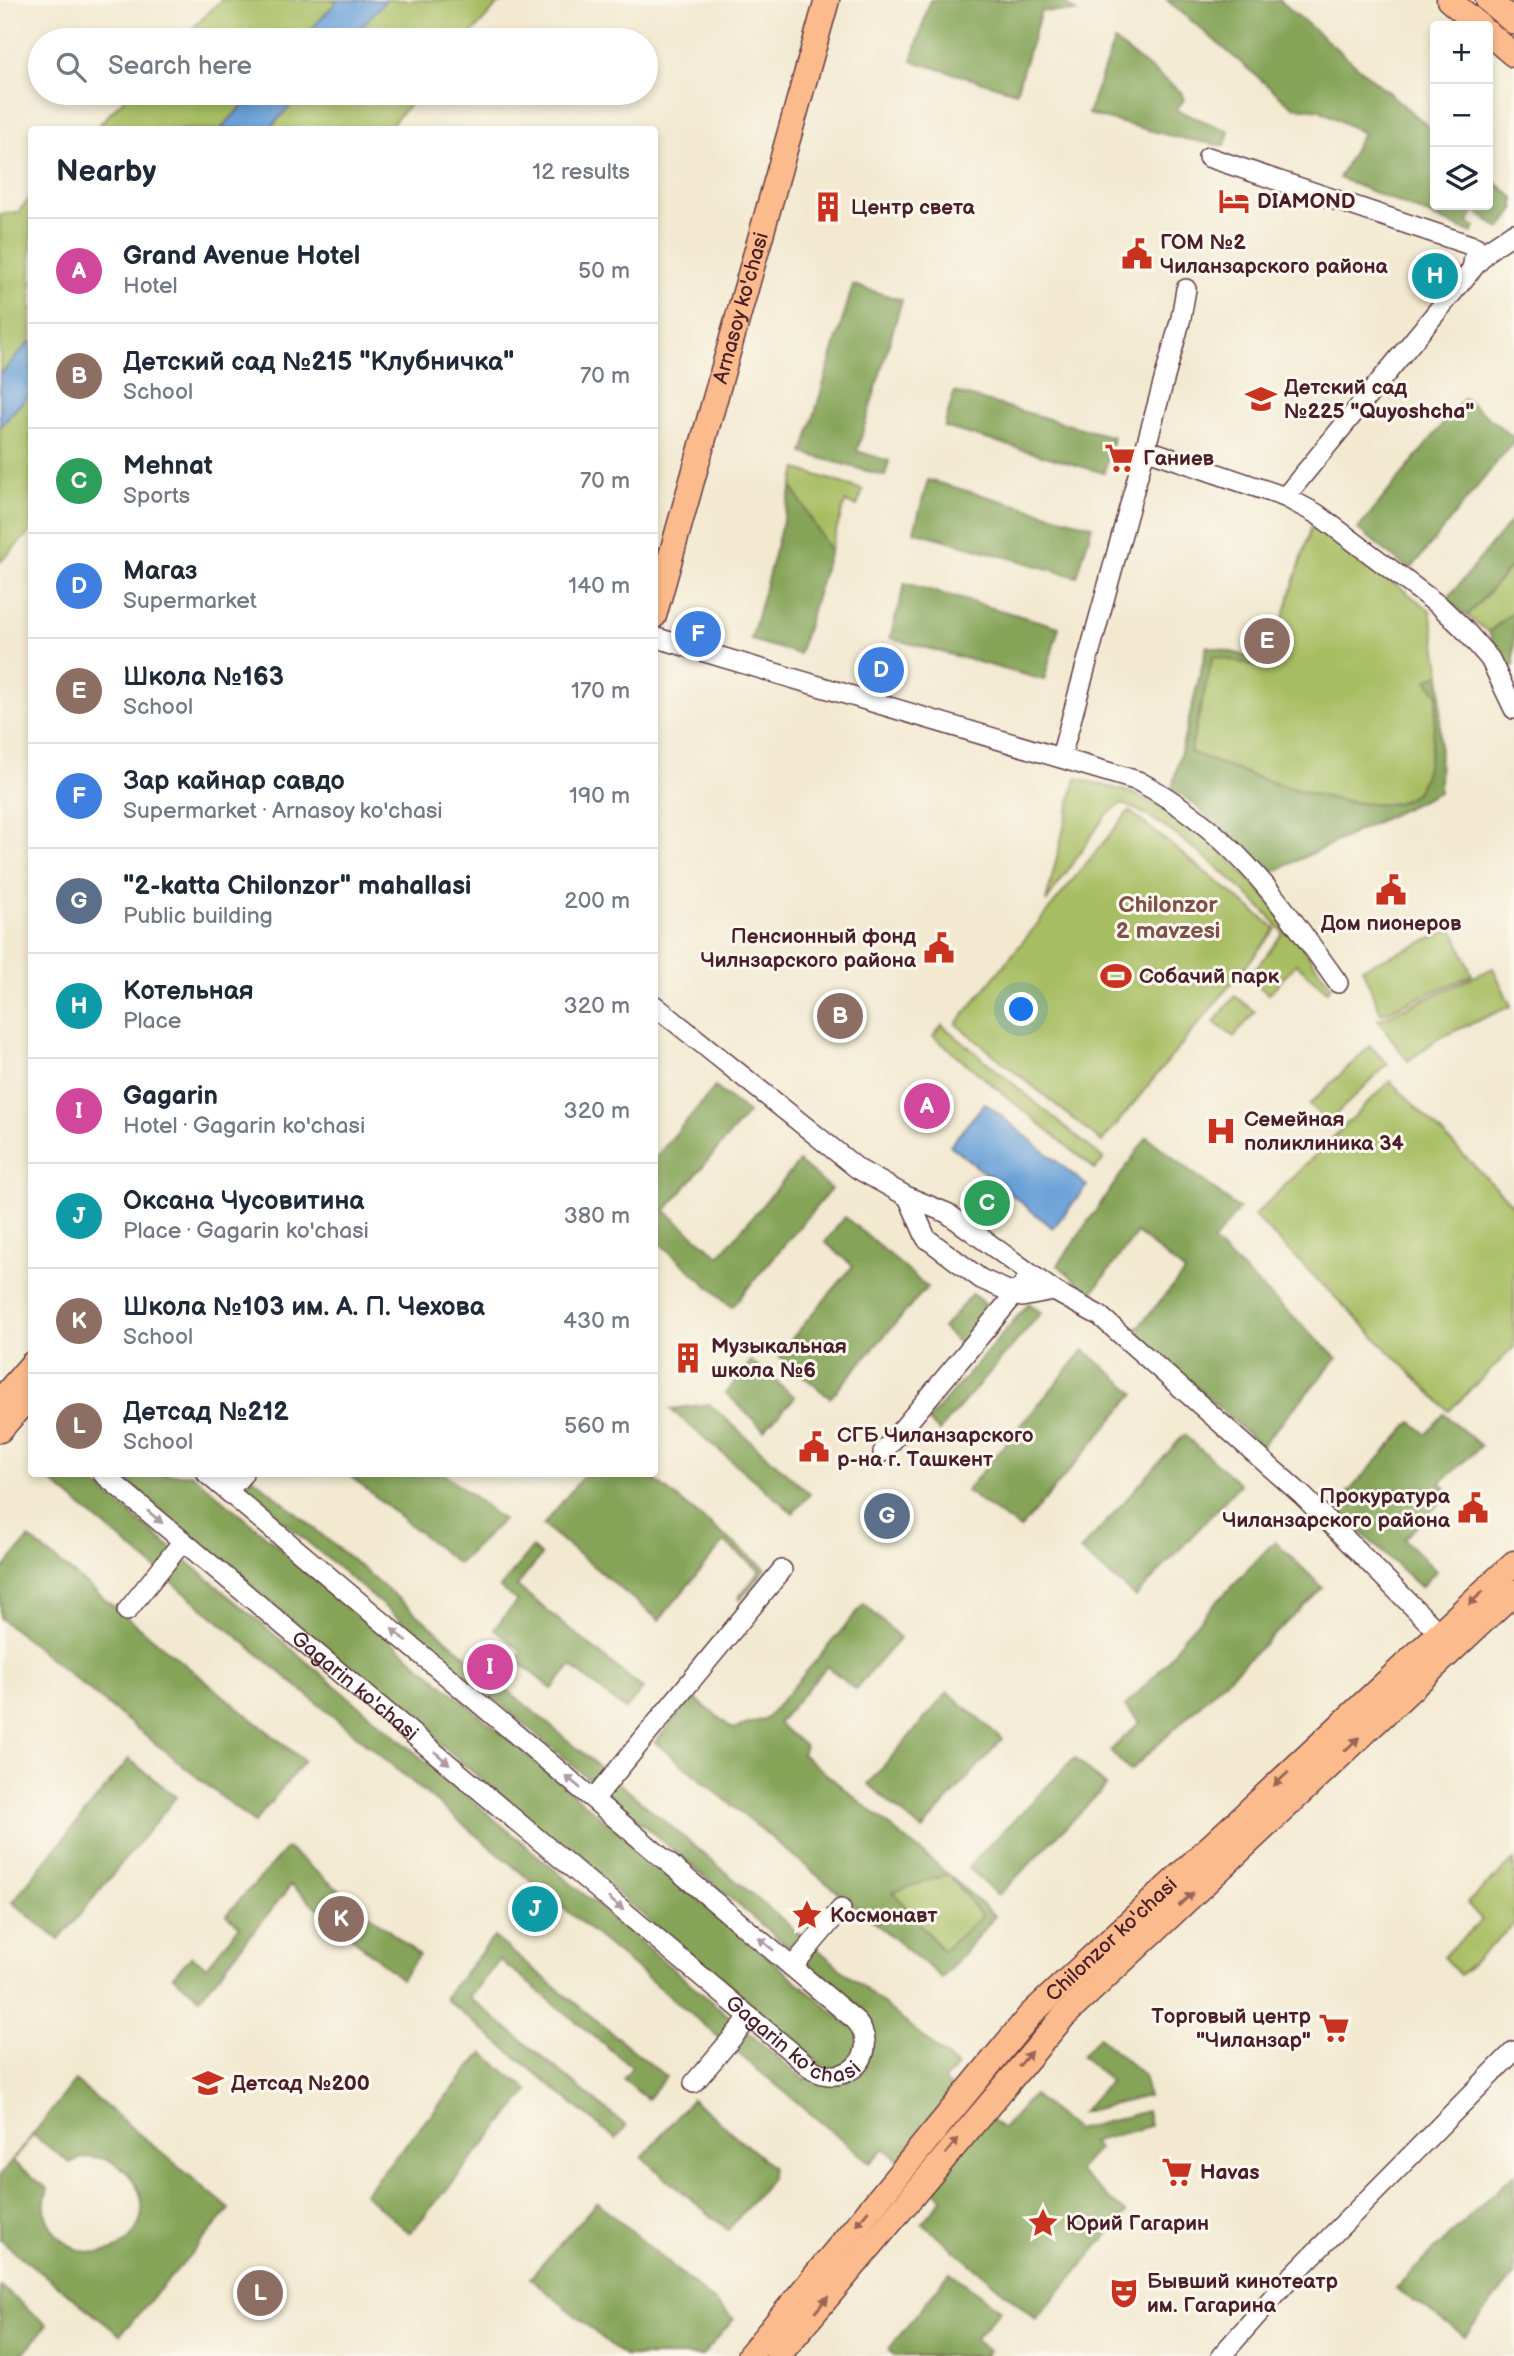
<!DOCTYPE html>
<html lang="en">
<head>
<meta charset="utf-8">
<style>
  body { margin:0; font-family:"Balsamiq Sans",sans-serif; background:#f2f2f3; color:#1f2937 }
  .controls { position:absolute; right:21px; top:21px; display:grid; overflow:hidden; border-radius:7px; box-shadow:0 4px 10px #0003 }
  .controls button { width:63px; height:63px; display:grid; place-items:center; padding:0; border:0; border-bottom:2px solid #e0e1e3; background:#fff; color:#1f2937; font:35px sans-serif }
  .you { position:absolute; left:1022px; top:1010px; width:24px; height:24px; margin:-18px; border:5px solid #fff; border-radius:50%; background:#1a73e8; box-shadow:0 0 0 10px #1a73e833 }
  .badge { display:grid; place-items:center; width:46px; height:46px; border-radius:50%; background:#2563eb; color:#fff; font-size:23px; font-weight:700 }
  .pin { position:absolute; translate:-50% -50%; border:4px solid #fff; box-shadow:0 2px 7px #0006 }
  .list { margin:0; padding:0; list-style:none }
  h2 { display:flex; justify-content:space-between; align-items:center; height:91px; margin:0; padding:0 28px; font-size:30px }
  h2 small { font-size:23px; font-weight:400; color:#747a83 }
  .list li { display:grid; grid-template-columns:46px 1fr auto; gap:21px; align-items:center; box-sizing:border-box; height:105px; padding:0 28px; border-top:2px solid #e0e1e3 }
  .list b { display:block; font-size:26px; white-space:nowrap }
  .list p { margin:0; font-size:23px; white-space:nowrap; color:#747a83 }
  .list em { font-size:23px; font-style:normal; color:#747a83 }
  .icon { flex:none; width:38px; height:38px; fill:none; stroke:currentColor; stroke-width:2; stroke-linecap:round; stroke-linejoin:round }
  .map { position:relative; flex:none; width:1514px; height:2356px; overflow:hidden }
  .search { position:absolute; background:#fff; box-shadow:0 4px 10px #0003; left:28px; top:28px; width:630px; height:77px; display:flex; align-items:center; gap:18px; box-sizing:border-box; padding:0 24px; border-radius:38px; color:#747a83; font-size:26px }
  .panel { position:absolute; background:#fff; box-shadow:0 4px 10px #0003; left:28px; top:126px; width:630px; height:1351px; border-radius:7px }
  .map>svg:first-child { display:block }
  .green { fill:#a7bd62; stroke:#786e46; stroke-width:2 }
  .forest { fill:#85a458; stroke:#686242; stroke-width:2; fill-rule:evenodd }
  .water { fill:#6aa1d8; stroke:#5a6082; stroke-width:2 }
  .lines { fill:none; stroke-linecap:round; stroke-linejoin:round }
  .minor-casing { stroke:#633d44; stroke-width:22 }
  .major-casing { stroke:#633d44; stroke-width:27 }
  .minor { stroke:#fff; stroke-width:19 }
  .major { stroke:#fbbb8c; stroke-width:24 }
  .oneway { fill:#ae9aa0 }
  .oneway2 { fill:#9a6557 }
  .labels { text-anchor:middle; stroke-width:6; stroke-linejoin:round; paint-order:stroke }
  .poi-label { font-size:21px; font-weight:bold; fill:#4a1f2b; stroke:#fbf7ec; text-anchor:start }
  .street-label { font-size:21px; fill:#4a1f2b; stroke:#fbf7ec }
  .neighbourhood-label { font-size:23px; font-weight:bold; fill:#80514b; stroke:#fbf7ec }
</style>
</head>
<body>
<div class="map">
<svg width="1514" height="2356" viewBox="0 0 1514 2356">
  <rect width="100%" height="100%" fill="#fbf7ec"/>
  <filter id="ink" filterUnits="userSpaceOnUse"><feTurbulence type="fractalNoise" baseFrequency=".0143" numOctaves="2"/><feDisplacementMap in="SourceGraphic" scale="14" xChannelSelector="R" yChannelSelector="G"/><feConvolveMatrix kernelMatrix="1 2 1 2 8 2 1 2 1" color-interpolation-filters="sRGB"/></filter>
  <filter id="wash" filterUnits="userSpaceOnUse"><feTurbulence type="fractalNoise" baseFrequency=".00686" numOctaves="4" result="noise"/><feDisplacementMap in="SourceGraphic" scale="28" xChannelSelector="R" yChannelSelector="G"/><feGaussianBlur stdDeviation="1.57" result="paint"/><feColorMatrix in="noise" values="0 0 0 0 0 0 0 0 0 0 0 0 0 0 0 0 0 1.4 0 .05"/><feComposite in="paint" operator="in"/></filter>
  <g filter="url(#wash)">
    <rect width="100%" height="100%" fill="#f2e9d0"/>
    <g class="green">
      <polygon points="221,0 509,0 497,5 466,40 181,40"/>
      <polygon points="130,93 420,93 387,129 94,130"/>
      <polygon points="31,197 31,531 0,562 0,214 18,212"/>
      <polygon points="797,469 863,490 857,506 845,502 830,551 792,487"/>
      <path d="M1313,522L1430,610L1441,673L1427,680L1438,693C1434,719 1433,779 1412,796C1376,825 1230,768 1190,752L1213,655L1260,667L1274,647Z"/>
      <polygon points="1514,563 1514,611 1489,632 1467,616"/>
      <path d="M1076,778L1129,792L1184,816L1258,887L1331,986L1327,991L1296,964L1269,994L1248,979L1283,933C1261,901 1158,812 1121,804L1106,815L1046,902Z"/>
      <polygon points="1129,811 1276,929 1102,1142 956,1024"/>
      <polygon points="1453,929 1472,975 1381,1014 1362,968"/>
      <polygon points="1493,968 1511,1006 1439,1038 1408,1061 1378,1020"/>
      <polygon points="1235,996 1255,1012 1234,1037 1214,1022"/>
      <polygon points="942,1025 1104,1159 1095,1169 933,1036"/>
      <polygon points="1370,1046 1388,1064 1328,1122 1309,1105"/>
      <polygon points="1390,1081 1514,1206 1514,1347 1449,1411 1254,1216"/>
      <polygon points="1514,1860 1514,1924 1460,1975 1443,1957 1482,1920 1467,1903"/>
      <polygon points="948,1874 983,1916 943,1951 893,1892"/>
    </g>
    <g class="forest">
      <polygon points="930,0 1061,0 1076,12 1041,11 1016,92 912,61"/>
      <polygon points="1167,0 1279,0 1435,132 1435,205 1488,205 1488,176 1514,198 1514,210 1500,229 1475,211 1468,222 1475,227 1472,233 1339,178 1363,133 1320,110 1293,107"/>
      <polygon points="1114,41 1181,92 1184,100 1176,110 1229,131 1225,146 1175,137 1088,114"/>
      <polygon points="853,285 902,300 857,451 889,461 885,476 803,453"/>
      <polygon points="954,392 1113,437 1104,473 944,427"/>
      <polygon points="1464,398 1514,438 1514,441 1410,570 1358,529"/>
      <polygon points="928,480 1092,526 1077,577 914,531"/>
      <polygon points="792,487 830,551 799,654 751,640"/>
      <polygon points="1514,517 1514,563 1467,616 1447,599"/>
      <polygon points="905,583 1059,627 1044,680 890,638"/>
      <polygon points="1514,611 1514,666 1505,669 1489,632"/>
      <path d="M1207,646L1263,660L1260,667L1213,656L1190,752C1230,769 1375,825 1412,796C1432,780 1434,719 1438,694L1427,680L1441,673L1439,792L1267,875L1194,804L1172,788Z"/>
      <polygon points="715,1087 748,1113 665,1211 719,1256 799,1162 831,1189 732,1307 655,1239 655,1158"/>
      <polygon points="1147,1137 1239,1209 1213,1242 1337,1358 1261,1446 1134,1332 1185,1272 1137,1233 1091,1294 1058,1265"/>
      <polygon points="845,1217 927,1287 830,1398 778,1355 853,1266 825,1242"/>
      <polygon points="972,1294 991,1309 960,1344 943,1328"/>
      <polygon points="1029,1303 1041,1313 939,1431 928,1421"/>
      <polygon points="1084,1350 1135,1393 1020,1529 966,1491"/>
      <polygon points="751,1361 795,1397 764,1430 726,1393"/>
      <polygon points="709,1404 810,1494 793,1513 670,1409"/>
      <polygon points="1444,1414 1481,1446 1440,1483 1450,1493 1404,1539 1436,1571 1421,1587 1334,1508 1412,1422 1426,1434"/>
      <polygon points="1184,1435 1240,1484 1136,1597 1080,1551"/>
      <polygon points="42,1474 83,1474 805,2080 819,2063 118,1474 192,1474 850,2026 863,2010 227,1474 249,1474 954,2063 957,2066 944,2081 1003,2129 1033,2095 1076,2130 1147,2111 1150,2126 1091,2142 1098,2149 1078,2171 1126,2213 1036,2319 922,2223 943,2198 884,2148 870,2163"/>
      <polygon points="348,1474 445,1474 503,1520 458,1564"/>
      <polygon points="585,1474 647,1474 766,1569 740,1600 738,1598 760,1571 724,1542 659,1620 543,1525"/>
      <polygon points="29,1538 304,1761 254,1823 0,1618 0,1573"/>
      <polygon points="1275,1541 1323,1588 1130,1771 1110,1751 1140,1722 1125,1706 1166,1664 1185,1635"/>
      <polygon points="532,1548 541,1556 517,1586 643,1689 625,1710 571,1666 552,1689 516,1660 522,1651 494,1629 517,1601 500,1588"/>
      <path d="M864,1604L900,1638L855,1689L827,1666L778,1723L805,1746L802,1754L948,1874L995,1916L942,1978L655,1742L693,1697L733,1729L767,1718ZM948,1874L982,1916L943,1951L893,1892Z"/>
      <polygon points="948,1692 1002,1739 922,1830 868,1784"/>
      <polygon points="1075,1758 1106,1786 998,1896 968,1867"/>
      <polygon points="129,1759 176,1797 59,1940 12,1902"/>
      <polygon points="287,1848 419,1955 401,1979 291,1885 200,1998 173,1976 192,1956 206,1967 240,1926 226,1915"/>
      <polygon points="494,1937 666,2077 647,2099 623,2079 632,2067 500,1960 469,1997 626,2126 616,2139 444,1998"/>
      <polygon points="1099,2037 1143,2075 1148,2096 1082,2112 1110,2081 1082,2056"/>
      <polygon points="483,2053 529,2091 410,2233 364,2194"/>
      <path d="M75,2081L230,2209L120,2335L0,2240V2176ZM33,2135L70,2163C115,2139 165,2197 131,2237C99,2276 29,2237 48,2189L12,2161Z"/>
      <polygon points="692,2099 772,2167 770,2180 728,2230 642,2158"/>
      <polygon points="1514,2174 1514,2275 1465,2336 1395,2288"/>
      <polygon points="597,2202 734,2319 702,2356 624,2356 530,2278"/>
      <polygon points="950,2272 1000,2310 975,2339 989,2351 984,2356 895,2356 888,2350"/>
      <polygon points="0,2286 47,2325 21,2356 0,2356"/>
    </g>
    <g class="water">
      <polygon points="338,0 386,0 349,40 302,40"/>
      <polygon points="254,93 302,93 269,129 221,129"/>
      <polygon points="31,340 31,392 0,427 0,375"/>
      <polygon points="985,1103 1087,1186 1053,1228 950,1145"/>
    </g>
  </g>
  <g filter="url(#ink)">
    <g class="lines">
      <g class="minor-casing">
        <g id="minor">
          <polyline points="1208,157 1476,247 1472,269"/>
          <polyline points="1145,449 1285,497 1317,514 1441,607 1463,628 1490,659 1514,709"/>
          <polyline points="1285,497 1472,269 1490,249 1514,233"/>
          <path d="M654,637L1138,781C1230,829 1279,900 1338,983"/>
          <polyline points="1061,757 1181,318 1186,289"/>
          <polyline points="654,1005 858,1169 908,1197 947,1213 1054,1291 1100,1316 1303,1496 1439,1633"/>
          <polyline points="908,1197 926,1238 981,1279 1022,1297 1054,1291"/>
          <polyline points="883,1452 1031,1275"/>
          <path id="s1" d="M103,1474L813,2070C849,2089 883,2051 855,2020L207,1474"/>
          <polyline points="228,1491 243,1474"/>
          <polyline points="127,1611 183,1541"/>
          <polyline points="594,1799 782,1570"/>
          <polyline points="792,1967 841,1909"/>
          <polyline points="694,2083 750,2017"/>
          <polyline points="1221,2356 1288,2280 1514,2051"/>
        </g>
      </g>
      <g class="major-casing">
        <g id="major">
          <polyline points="1449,0 1480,26"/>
          <polyline points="1488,0 1514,22"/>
          <polyline points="1488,33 1514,55"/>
          <path id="s2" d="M654,616L827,0"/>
          <polyline points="0,1401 32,1364"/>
          <polyline points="0,1430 32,1393"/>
          <path id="s3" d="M749,2356L1031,2014L1514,1563"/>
          <polyline points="778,2356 1063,2017 1514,1592"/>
        </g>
      </g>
      <use href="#minor" class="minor"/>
      <use href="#major" class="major"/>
    </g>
    <defs><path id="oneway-solid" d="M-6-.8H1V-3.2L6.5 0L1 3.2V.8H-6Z" transform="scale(1.75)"/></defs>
    <g class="oneway">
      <use href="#oneway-solid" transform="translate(155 1517) rotate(40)"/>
      <use href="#oneway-solid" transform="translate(399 1635) rotate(-140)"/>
      <use href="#oneway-solid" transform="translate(442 1758) rotate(40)"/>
      <use href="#oneway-solid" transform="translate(573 1782) rotate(-140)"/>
      <use href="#oneway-solid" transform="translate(616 1904) rotate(40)"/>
      <use href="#oneway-solid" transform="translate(766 1944) rotate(-140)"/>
    </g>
    <g class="oneway2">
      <use href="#oneway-solid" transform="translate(1476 1598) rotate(137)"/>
      <use href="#oneway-solid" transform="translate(1352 1744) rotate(-43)"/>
      <use href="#oneway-solid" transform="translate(1281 1779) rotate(137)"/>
      <use href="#oneway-solid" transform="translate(1186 1899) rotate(-43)"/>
      <use href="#oneway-solid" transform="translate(1025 2059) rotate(-50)"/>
      <use href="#oneway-solid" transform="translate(952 2146) rotate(-50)"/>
      <use href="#oneway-solid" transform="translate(862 2218) rotate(129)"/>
      <use href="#oneway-solid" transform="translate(822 2304) rotate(-50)"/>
    </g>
  </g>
  <defs>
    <g id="hotel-bare" transform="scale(2.415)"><path d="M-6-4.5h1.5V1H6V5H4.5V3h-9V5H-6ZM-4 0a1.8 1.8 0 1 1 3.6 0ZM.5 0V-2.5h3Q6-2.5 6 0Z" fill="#c8321e" stroke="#fbf7ec" stroke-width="2.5" paint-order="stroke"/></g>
    <g id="building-bare" transform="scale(2.415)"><path d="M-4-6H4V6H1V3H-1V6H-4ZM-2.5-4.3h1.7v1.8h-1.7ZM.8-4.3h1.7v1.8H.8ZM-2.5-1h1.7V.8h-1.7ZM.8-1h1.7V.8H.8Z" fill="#c8321e" stroke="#fbf7ec" stroke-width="2.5" paint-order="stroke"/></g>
    <g id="civic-bare" transform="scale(2.415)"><path d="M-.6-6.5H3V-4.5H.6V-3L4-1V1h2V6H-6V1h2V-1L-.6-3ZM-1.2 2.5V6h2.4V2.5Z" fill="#c8321e" stroke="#fbf7ec" stroke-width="2.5" paint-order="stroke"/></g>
    <g id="school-bare" transform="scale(2.415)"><path d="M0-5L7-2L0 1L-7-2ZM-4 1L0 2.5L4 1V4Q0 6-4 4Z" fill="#c8321e" stroke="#fbf7ec" stroke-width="2.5" paint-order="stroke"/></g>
    <g id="supermarket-bare" transform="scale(2.415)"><path d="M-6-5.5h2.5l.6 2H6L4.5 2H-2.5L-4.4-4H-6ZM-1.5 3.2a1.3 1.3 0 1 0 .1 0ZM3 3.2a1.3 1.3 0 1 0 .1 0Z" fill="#c8321e" stroke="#fbf7ec" stroke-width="2.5" paint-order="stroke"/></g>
    <g id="stadium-bare" transform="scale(2.415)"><path d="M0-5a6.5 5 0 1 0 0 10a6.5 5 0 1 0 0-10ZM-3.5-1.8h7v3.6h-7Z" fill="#c8321e" stroke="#fbf7ec" stroke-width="2.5" paint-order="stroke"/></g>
    <g id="hospital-bare" transform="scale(2.415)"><path d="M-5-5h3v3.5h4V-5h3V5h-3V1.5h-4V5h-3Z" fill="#c8321e" stroke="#fbf7ec" stroke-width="2.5" paint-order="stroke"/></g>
    <g id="sight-bare" transform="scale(2.415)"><path d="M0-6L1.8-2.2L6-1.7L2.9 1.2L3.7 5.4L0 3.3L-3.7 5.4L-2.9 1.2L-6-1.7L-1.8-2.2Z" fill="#c8321e" stroke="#fbf7ec" stroke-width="2.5" paint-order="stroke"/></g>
    <g id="theatre-bare" transform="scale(2.415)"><path d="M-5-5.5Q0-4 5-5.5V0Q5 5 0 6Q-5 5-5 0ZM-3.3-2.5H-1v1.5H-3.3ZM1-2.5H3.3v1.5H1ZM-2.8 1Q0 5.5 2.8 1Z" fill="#c8321e" stroke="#fbf7ec" stroke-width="2.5" paint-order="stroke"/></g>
  </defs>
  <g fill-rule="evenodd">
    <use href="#hotel-bare" x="1234" y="201"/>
    <use href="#building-bare" x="828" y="207"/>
    <use href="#civic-bare" x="1137" y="254"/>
    <use href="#school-bare" x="1261" y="399"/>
    <use href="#supermarket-bare" x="1120" y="458"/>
    <use href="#civic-bare" x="1391" y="890"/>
    <use href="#civic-bare" x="939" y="948"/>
    <use href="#stadium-bare" x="1116" y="976"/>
    <use href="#hospital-bare" x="1221" y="1131"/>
    <use href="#building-bare" x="688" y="1358"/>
    <use href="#civic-bare" x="814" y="1447"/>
    <use href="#civic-bare" x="1473" y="1508"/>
    <use href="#sight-bare" x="807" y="1915"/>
    <use href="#supermarket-bare" x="1334" y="2028"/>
    <use href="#school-bare" x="208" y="2083"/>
    <use href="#supermarket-bare" x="1177" y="2172"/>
    <use href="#sight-bare" x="1043" y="2223"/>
    <use href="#theatre-bare" x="1124" y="2293"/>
  </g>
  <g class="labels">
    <g class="poi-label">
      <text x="1257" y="208">DIAMOND</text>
      <text x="851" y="214">Центр света</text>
      <text x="1160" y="249">ГОМ №2<tspan x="1160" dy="24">Чиланзарского района</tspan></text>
      <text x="1284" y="394">Детский сад<tspan x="1284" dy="24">№225 "Quyoshcha"</tspan></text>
      <text x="1143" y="465">Ганиев</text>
      <text x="1391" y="930" text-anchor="middle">Дом пионеров</text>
      <text x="916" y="943" text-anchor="end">Пенсионный фонд<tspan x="916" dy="24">Чилнзарского района</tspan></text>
      <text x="1139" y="983">Собачий парк</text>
      <text x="1244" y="1126">Семейная<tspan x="1244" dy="24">поликлиника 34</tspan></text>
      <text x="711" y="1353">Mузыкальная<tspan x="711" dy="24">школа №6</tspan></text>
      <text x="837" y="1442">СГБ Чиланзарского<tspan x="837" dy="24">р-на г. Ташкент</tspan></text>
      <text x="1450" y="1503" text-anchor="end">Прокуратура<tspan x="1450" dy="24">Чиланзарского района</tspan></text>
      <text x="830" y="1922">Космонавт</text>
      <text x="1311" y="2023" text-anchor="end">Торговый центр<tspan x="1311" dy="24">"Чиланзар"</tspan></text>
      <text x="231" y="2090">Детсад №200</text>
      <text x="1200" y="2179">Havas</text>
      <text x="1066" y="2230">Юрий Гагарин</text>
      <text x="1147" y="2288">Бывший кинотеатр<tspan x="1147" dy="24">им. Гагарина</tspan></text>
    </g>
    <g class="street-label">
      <text dy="7" stroke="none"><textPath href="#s2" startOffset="320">Arnasoy ko'chasi</textPath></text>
      <text dy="7" stroke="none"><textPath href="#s1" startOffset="329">Gagarin ko'chasi</textPath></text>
      <text dy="7" stroke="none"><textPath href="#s3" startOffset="553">Chilonzor ko'chasi</textPath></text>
      <text dy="7" stroke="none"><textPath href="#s1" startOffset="896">Gagarin ko'chasi</textPath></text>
    </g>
    <g class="neighbourhood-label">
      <text x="1168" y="912">Chilonzor<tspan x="1168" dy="26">2 mavzesi</tspan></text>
    </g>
  </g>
</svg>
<div class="controls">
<button>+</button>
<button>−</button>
<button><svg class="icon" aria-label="layers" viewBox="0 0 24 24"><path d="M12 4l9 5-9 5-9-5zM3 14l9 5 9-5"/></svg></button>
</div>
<div class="you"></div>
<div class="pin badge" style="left:927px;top:1106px;background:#d1479c">A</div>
<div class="pin badge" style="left:840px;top:1016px;background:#8d6e63">B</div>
<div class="pin badge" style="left:987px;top:1203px;background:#2e9e5b">C</div>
<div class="pin badge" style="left:881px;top:670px;background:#3f7fe0">D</div>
<div class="pin badge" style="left:1267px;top:641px;background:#8d6e63">E</div>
<div class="pin badge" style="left:698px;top:634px;background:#3f7fe0">F</div>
<div class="pin badge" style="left:887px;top:1516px;background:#5c6f8a">G</div>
<div class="pin badge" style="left:1435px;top:276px;background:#0f9aa8">H</div>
<div class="pin badge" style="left:490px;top:1667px;background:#d1479c">I</div>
<div class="pin badge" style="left:535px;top:1909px;background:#0f9aa8">J</div>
<div class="pin badge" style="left:341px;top:1919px;background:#8d6e63">K</div>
<div class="pin badge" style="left:260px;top:2293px;background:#8d6e63">L</div>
<div class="search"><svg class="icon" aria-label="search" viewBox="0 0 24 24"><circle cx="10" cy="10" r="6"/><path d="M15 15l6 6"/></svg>Search here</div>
<section class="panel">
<h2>Nearby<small>12 results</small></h2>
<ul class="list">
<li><span class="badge" style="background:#d1479c">A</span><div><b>Grand Avenue Hotel</b><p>Hotel</p></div><em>50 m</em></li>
<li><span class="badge" style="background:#8d6e63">B</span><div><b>Детский сад №215 &quot;Клубничка&quot;</b><p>School</p></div><em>70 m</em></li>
<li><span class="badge" style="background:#2e9e5b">C</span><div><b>Mehnat</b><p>Sports</p></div><em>70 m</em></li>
<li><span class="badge" style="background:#3f7fe0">D</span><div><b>Магаз</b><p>Supermarket</p></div><em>140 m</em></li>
<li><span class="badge" style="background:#8d6e63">E</span><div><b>Школа №163</b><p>School</p></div><em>170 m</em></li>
<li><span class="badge" style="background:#3f7fe0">F</span><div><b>Зар кайнар савдо</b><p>Supermarket · Arnasoy ko'chasi</p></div><em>190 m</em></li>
<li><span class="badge" style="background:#5c6f8a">G</span><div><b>&quot;2-katta Chilonzor&quot; mahallasi</b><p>Public building</p></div><em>200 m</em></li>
<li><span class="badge" style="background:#0f9aa8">H</span><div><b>Котельная</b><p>Place</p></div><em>320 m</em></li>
<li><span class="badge" style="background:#d1479c">I</span><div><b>Gagarin</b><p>Hotel · Gagarin ko'chasi</p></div><em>320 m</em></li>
<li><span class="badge" style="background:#0f9aa8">J</span><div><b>Оксана Чусовитина</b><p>Place · Gagarin ko'chasi</p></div><em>380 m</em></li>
<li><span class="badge" style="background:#8d6e63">K</span><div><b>Школа №103 им. А. П. Чехова</b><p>School</p></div><em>430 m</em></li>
<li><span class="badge" style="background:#8d6e63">L</span><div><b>Детсад №212</b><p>School</p></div><em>560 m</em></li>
</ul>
</section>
</div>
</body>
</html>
